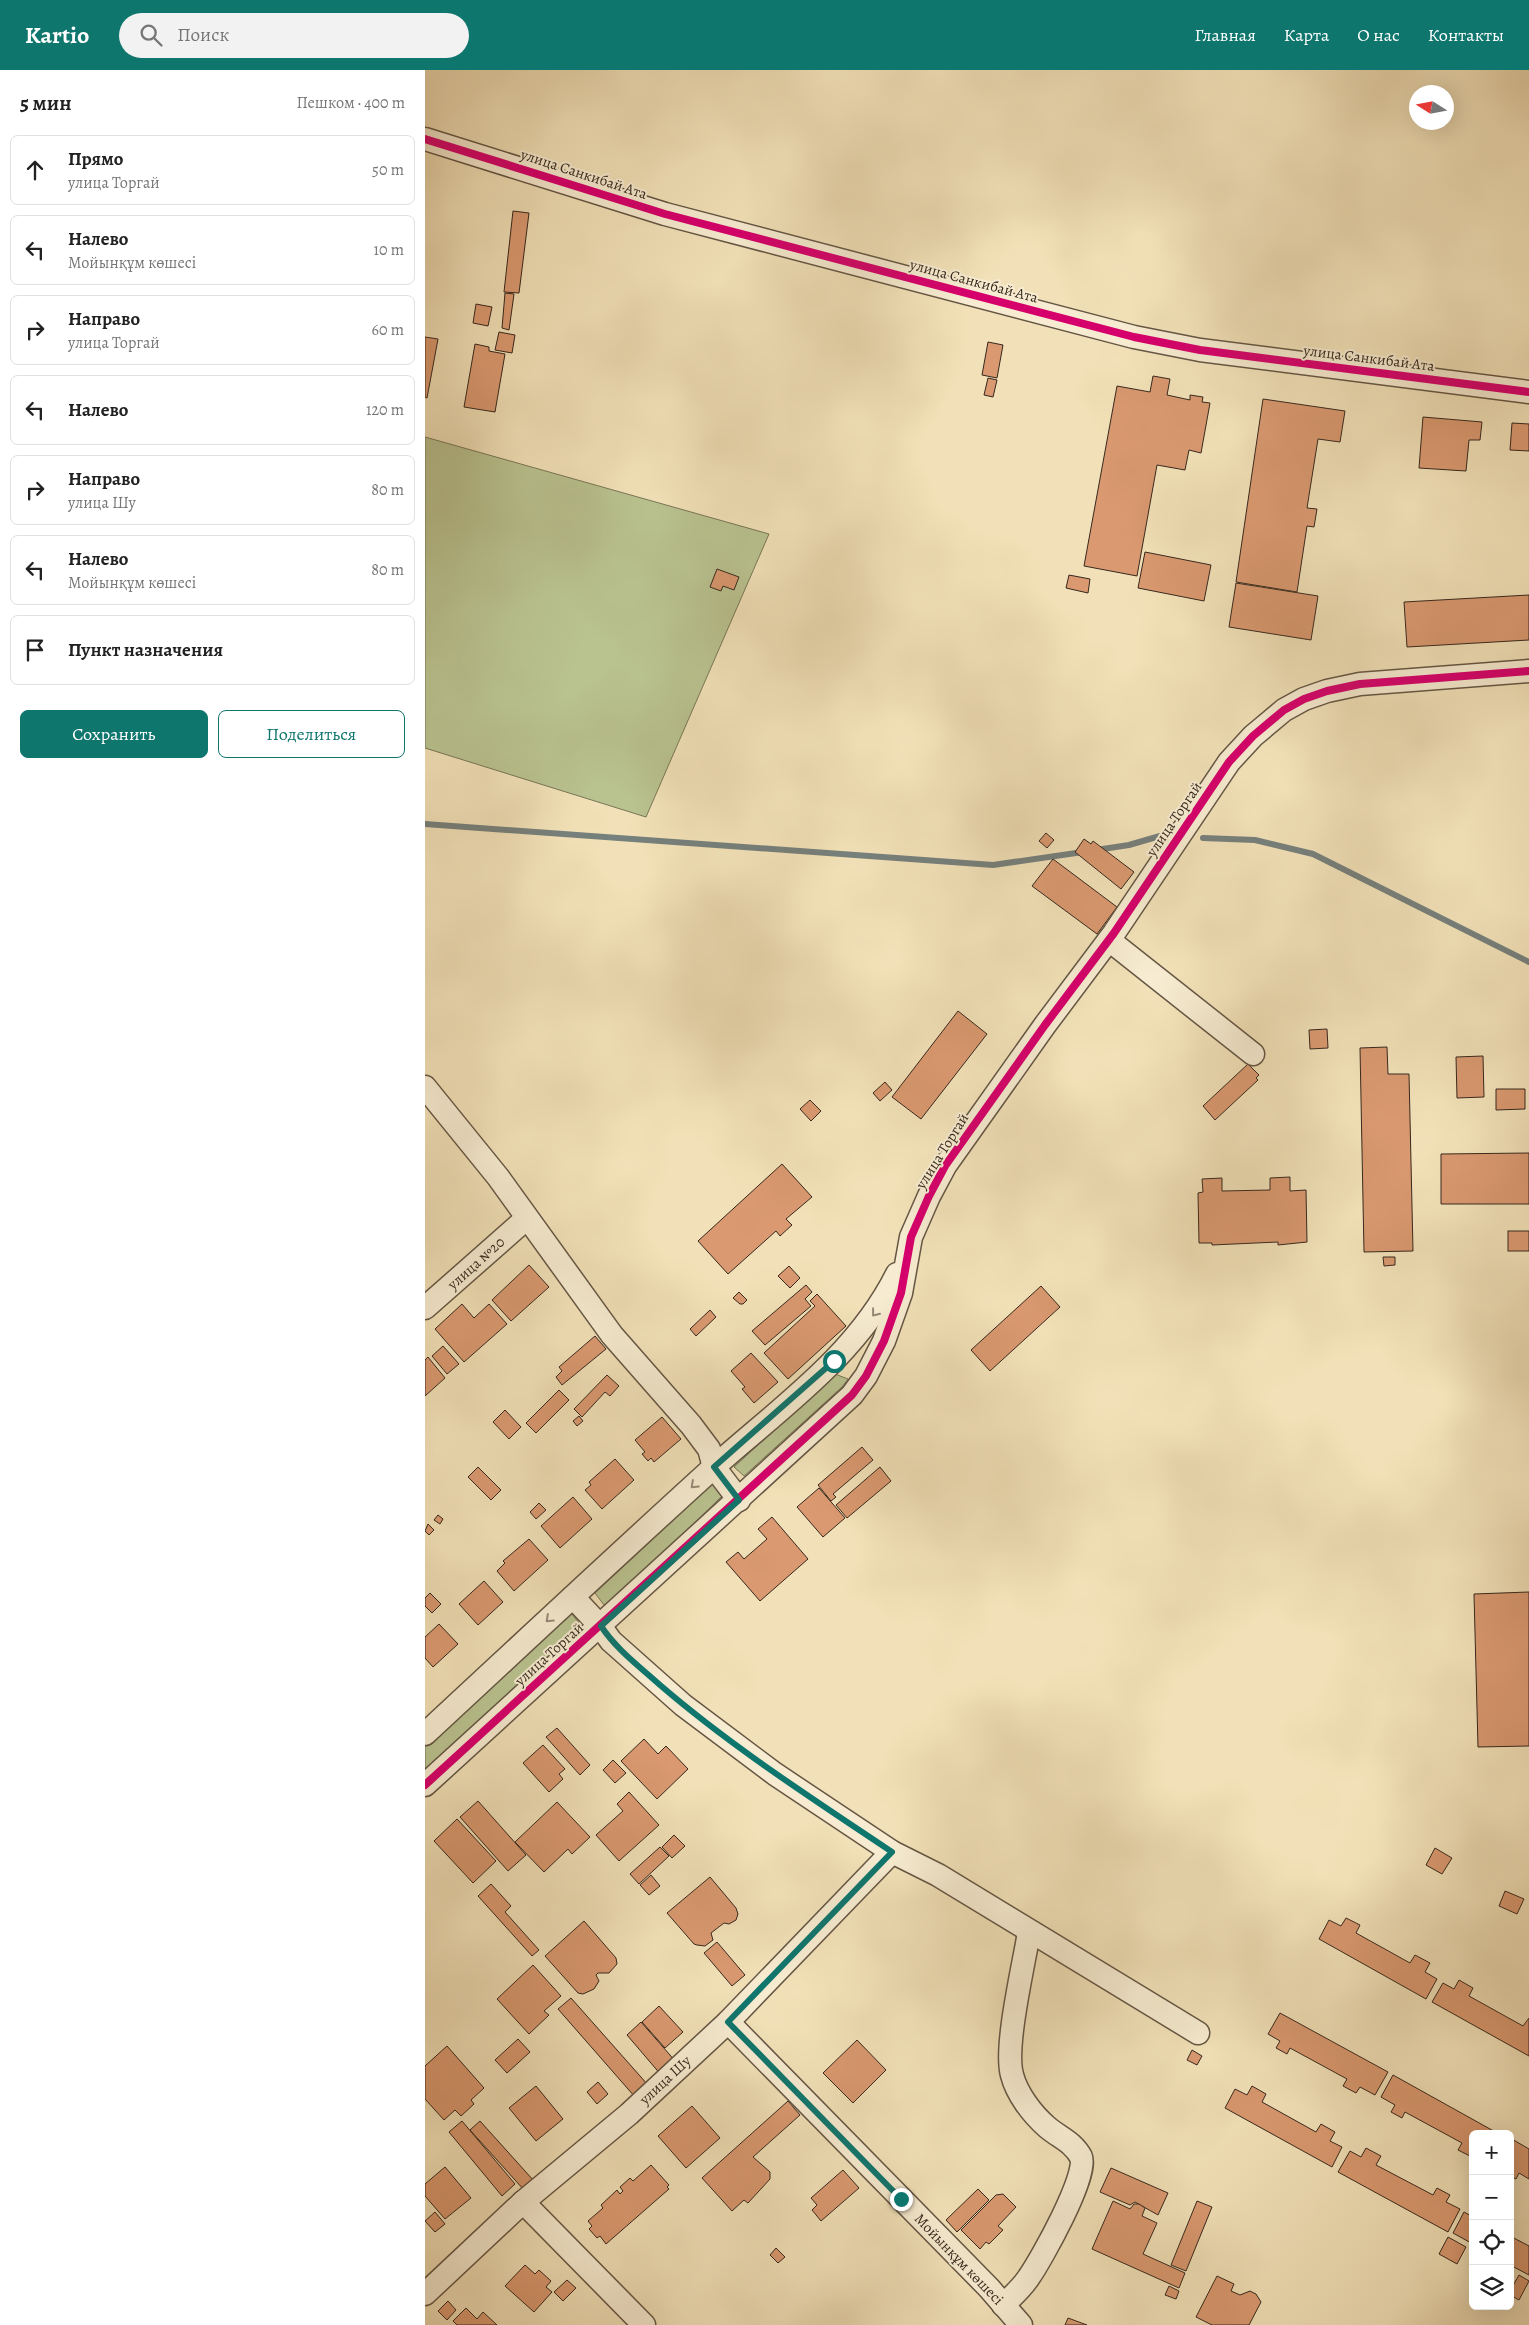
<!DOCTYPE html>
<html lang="ru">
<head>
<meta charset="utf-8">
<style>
  body { margin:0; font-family:Alegreya,serif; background:#f2f2f2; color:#222 }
  .controls { position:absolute; right:15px; bottom:15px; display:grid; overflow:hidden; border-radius:8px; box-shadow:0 5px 20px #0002 }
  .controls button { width:45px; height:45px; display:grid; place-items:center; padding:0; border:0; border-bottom:1px solid #e0e0e0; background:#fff; color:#222; font:25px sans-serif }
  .compass { position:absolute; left:984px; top:15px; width:45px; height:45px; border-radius:50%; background:#fff; box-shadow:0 5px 20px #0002; rotate:281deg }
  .stop { position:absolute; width:15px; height:15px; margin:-11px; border:4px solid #0f766e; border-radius:50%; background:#fff }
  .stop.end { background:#0f766e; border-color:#fff; box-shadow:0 1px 5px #0008 }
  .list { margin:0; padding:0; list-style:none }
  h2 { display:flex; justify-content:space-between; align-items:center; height:65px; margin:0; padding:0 20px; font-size:21px }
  h2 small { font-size:16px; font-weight:400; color:#767676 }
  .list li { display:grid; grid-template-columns:32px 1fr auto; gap:15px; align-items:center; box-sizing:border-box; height:70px; margin:0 10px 10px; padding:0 10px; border:1px solid #e0e0e0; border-radius:8px }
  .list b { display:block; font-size:19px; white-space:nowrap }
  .list p { margin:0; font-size:16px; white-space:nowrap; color:#767676 }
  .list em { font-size:16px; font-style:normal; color:#767676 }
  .actions { display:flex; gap:10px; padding:15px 20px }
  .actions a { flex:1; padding:11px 0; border:1px solid #0f766e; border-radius:8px; text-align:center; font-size:18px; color:#0f766e }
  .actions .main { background:#0f766e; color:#fff }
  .icon { flex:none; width:28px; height:28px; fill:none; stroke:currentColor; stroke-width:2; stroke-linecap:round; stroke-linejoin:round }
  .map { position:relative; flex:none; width:1104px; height:2255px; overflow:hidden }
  header { display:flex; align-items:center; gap:30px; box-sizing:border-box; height:70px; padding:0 25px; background:#0f766e; color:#fff }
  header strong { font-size:24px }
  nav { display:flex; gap:28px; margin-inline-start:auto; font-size:18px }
  .search { width:350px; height:45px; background:#f2f2f2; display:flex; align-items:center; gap:12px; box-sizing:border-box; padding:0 18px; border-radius:28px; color:#767676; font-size:19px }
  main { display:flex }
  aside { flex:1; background:#fff }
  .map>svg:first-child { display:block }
  .green { fill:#b9c390; stroke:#787657 }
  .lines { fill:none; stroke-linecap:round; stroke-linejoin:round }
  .stream { stroke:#76807c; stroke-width:6 }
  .building { fill:#da9970; stroke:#36281e }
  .street-casing { stroke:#655644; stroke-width:25 }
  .street { stroke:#f7ecd1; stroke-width:22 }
  .cycleway-casing { stroke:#f7ecd1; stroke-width:11 }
  .cycleway { stroke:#d6006c; stroke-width:8 }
  .oneway { stroke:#968a78 }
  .route { stroke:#0f766e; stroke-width:6 }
  .labels { text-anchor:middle; stroke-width:4; stroke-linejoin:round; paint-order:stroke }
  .street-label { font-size:15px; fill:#36281e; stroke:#f7ecd1 }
</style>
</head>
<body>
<header>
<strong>Kartio</strong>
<div class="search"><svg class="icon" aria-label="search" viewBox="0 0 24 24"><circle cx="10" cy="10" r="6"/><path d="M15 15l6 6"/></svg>Поиск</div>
<nav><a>Главная</a><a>Карта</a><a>О нас</a><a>Контакты</a></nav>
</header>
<main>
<aside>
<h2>5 мин<small>Пешком · 400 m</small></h2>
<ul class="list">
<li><svg class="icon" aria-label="ahead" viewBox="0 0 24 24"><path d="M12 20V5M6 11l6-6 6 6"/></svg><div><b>Прямо</b><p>улица Торгай</p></div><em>50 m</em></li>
<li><svg class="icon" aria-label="left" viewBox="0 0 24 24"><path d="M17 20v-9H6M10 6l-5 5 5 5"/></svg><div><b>Налево</b><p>Мойынқұм көшесі</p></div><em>10 m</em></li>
<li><svg class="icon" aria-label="right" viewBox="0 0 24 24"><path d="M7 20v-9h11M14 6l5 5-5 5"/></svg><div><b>Направо</b><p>улица Торгай</p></div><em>60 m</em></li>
<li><svg class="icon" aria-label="left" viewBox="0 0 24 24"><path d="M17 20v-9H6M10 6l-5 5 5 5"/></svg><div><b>Налево</b></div><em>120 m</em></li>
<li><svg class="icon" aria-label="right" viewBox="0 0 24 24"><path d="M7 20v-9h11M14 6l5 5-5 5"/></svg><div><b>Направо</b><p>улица Шу</p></div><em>80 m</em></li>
<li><svg class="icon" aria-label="left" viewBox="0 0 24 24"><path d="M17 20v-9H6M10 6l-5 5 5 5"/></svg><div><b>Налево</b><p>Мойынқұм көшесі</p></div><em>80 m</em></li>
<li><svg class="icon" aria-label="arrive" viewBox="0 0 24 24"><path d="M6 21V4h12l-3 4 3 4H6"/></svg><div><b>Пункт назначения</b></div></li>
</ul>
<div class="actions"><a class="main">Сохранить</a><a>Поделиться</a></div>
</aside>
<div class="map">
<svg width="1104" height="2255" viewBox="0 0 1104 2255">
  <rect width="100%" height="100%" fill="#f2e1b8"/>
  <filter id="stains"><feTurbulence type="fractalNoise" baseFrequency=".004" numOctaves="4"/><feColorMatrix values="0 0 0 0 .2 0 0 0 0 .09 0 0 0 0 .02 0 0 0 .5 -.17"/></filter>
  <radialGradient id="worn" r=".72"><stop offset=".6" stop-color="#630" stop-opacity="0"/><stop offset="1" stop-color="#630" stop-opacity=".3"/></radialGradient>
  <g class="green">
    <polygon points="0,367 344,464 221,747 0,678"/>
    <polygon points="410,1304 423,1309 417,1317 319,1406 309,1397"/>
    <polygon points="289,1412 297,1426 182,1539 170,1523"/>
    <polygon points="146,1543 159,1559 0,1700 0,1674"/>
  </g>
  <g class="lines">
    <g class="stream">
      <polyline points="0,754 568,795 658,782"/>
      <polyline points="778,768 830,770 888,784 1104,892"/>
      <polyline points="671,780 704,775 735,766"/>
    </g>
  </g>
  <g class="building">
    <polygon points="88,141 104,143 94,223 79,222"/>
    <polygon points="80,223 89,224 84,260 77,258"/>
    <polygon points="51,234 67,237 63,256 48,253"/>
    <polygon points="74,262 90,265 87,283 70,280"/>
    <polygon points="0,267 13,269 2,328 0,327"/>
    <polygon points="563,272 578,275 572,308 557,305"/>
    <polygon points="50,274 64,277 64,281 80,284 70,342 39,337"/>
    <polygon points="728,306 745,309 742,325 765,330 765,325 778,327 777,332 785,333 776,383 764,380 760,400 732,395 712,506 659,496 692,316 725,322"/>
    <polygon points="563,308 572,310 568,327 559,325"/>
    <polygon points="838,329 920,341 915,372 893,369 882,438 892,439 889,457 882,456 872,522 811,512"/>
    <polygon points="998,347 1057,352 1055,370 1044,370 1041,401 994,398"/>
    <polygon points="1087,353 1104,354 1104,381 1085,380"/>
    <polygon points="720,482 786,495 779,531 713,518"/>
    <polygon points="292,499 314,507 309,520 298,516 296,521 285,517"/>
    <polygon points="644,505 665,509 663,523 641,518"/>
    <polygon points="811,513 893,526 886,570 804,557"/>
    <polygon points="1104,525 1104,570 982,577 979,532"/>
    <polygon points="621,763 629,770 622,778 614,771"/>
    <polygon points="659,769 666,774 668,771 709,802 696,819 650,782"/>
    <polygon points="628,789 692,837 672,864 607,816"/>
    <polygon points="533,941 562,964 496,1049 467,1027"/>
    <polygon points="902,959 903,978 885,979 884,960"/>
    <polygon points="962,977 963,1004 984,1004 988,1181 939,1182 935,978"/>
    <polygon points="1058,986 1059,1027 1032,1028 1031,987"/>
    <polygon points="823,994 834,1005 831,1008 833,1010 790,1050 778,1036"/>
    <polygon points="460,1012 467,1020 455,1031 448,1023"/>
    <polygon points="1071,1019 1100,1019 1100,1039 1071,1040"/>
    <polygon points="385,1030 396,1041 386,1051 375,1039"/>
    <polygon points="1104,1083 1104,1134 1016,1134 1016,1084"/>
    <polygon points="357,1094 387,1127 361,1149 367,1155 355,1166 351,1161 303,1204 273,1171"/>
    <polygon points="865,1107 865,1121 881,1120 882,1172 853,1175 853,1172 787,1175 787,1173 774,1173 773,1123 778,1122 777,1109 797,1108 797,1121 845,1120 845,1108"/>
    <rect x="1083" y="1161" width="21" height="20"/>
    <polygon points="958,1187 970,1187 970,1195 959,1196"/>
    <polygon points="104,1195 124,1217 86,1251 67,1230"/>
    <polygon points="364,1196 375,1208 365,1218 353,1206"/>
    <polygon points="381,1215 387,1222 380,1229 386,1236 340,1275 327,1261"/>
    <polygon points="616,1216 635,1237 565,1301 546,1280"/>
    <polygon points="314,1222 322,1230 318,1234 315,1234 308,1228"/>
    <polygon points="392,1224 421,1256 363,1309 339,1283 390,1236 385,1231"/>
    <polygon points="37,1234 49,1248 64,1234 82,1254 39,1292 10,1259"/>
    <polygon points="285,1240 291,1247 271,1266 265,1259"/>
    <polygon points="170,1266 181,1279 137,1315 131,1307 137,1301 134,1297"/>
    <polygon points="18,1276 34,1294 22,1304 7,1286"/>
    <polygon points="326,1283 353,1312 329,1333 317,1319 320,1317 306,1301"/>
    <polygon points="3,1287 20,1308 0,1326 0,1290"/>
    <polygon points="182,1305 194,1316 185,1326 180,1322 157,1347 149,1339"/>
    <polygon points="134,1320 144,1330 111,1363 101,1353"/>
    <polygon points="80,1340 96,1357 84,1369 68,1352"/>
    <polygon points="154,1346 158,1351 152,1356 148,1351"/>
    <polygon points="237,1347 256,1369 229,1392 226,1388 223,1391 217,1384 220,1382 210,1370"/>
    <polygon points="437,1377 448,1390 408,1424 411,1427 406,1431 393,1415"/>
    <polygon points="190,1389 209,1410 177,1439 160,1420 166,1415 164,1412"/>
    <polygon points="53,1397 76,1420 66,1430 43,1407"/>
    <polygon points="455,1397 466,1411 422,1448 411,1435"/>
    <polygon points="394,1418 420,1448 398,1467 372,1437"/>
    <polygon points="148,1427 167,1449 135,1478 116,1456"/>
    <polygon points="114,1433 121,1440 111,1449 105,1442"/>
    <polygon points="13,1445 18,1449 15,1454 9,1450"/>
    <polygon points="347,1447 383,1489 335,1531 301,1492 313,1482 319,1489 342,1469 333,1459"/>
    <polygon points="3,1454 9,1460 4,1465 0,1461"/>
    <polygon points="104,1469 123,1490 89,1521 72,1501 80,1493 78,1491"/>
    <polygon points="59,1511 78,1532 53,1555 34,1534"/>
    <polygon points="1104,1522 1104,1676 1053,1677 1049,1524"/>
    <polygon points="5,1523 16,1534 7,1543 0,1536 0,1528"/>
    <polygon points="14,1554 33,1574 8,1597 0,1588 0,1567"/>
    <polygon points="132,1658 165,1695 155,1705 121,1667"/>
    <polygon points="219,1669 233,1684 241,1676 263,1699 232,1729 196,1691"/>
    <polygon points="118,1675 140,1699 134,1704 138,1709 124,1722 98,1693"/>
    <polygon points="188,1690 201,1703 190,1713 178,1700"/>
    <polygon points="204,1722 234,1755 194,1791 171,1765 198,1741 192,1734"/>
    <polygon points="53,1731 101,1785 83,1801 35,1747"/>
    <polygon points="132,1732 165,1767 147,1784 143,1779 119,1802 90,1772"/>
    <polygon points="32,1749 71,1791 48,1813 9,1771"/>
    <polygon points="249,1765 260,1776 247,1788 237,1777"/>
    <polygon points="235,1777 244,1786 214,1814 205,1804"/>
    <polygon points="1010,1778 1027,1788 1017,1804 1001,1795"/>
    <polygon points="226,1805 235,1816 224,1825 215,1815"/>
    <polygon points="285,1807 311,1838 313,1844 311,1850 304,1854 299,1853 286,1863 288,1870 280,1876 272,1875 269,1874 242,1843"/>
    <polygon points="66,1814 86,1836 80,1842 114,1880 107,1886 53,1826"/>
    <polygon points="1080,1821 1099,1829 1092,1844 1074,1836"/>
    <polygon points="921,1848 935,1855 931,1863 985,1893 990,1885 1005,1893 1000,1902 1012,1909 1001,1929 894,1869 904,1850 916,1856"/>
    <polygon points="159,1851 191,1888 192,1894 184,1903 173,1903 171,1905 174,1911 169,1919 158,1924 153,1923 120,1886"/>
    <polygon points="292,1872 320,1905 307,1916 279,1883"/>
    <polygon points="108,1895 136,1926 119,1941 124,1945 104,1964 72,1929"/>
    <polygon points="1034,1910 1048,1918 1044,1926 1098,1956 1104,1948 1104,1986 1007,1932 1018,1913 1029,1919"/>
    <polygon points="146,1928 223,2015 210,2027 133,1939"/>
    <polygon points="234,1936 258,1962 240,1978 217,1952"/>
    <polygon points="855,1943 963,2002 950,2025 935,2017 931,2023 918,2016 922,2009 865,1978 862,1984 851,1978 855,1971 843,1964"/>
    <polygon points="216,1952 252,1993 237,2006 202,1965"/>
    <polygon points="93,1969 105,1982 82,2003 70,1990"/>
    <polygon points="432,1970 461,2000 428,2033 398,2003"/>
    <polygon points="22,1976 59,2018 46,2030 49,2034 36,2046 30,2040 19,2050 0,2029 0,1996"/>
    <polygon points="767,1980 777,1986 772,1995 762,1990"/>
    <polygon points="968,2005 1074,2064 1048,2064 1047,2087 1033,2080 1037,2073 980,2042 977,2048 966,2042 970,2035 956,2027"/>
    <polygon points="173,2012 183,2024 172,2034 162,2022"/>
    <polygon points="111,2016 138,2049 111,2071 84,2038"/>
    <polygon points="827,2016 841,2024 837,2032 891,2062 896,2054 910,2062 905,2071 917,2077 907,2097 800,2038 810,2019 822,2025"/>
    <polygon points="363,2031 375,2045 328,2087 345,2102 345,2109 323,2133 319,2130 307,2141 277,2108"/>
    <polygon points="267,2036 295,2068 261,2098 233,2066"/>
    <polygon points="37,2051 90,2114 77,2126 24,2062"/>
    <polygon points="55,2051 109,2111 99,2120 45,2060"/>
    <polygon points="1085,2068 1104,2079 1104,2109 1094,2103 1091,2109 1085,2106"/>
    <polygon points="941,2078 956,2086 951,2095 1008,2125 1012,2118 1025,2125 1021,2132 1035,2139 1023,2162 913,2102 925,2081 936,2087"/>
    <polygon points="226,2095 244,2115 242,2117 244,2119 181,2174 175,2166 172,2168 164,2159 167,2156 163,2151 178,2138 176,2135 192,2120 195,2124 198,2121 195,2117 205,2108 208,2111"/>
    <polygon points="20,2097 46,2128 20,2149 0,2126 0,2114"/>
    <polygon points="686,2098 743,2123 733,2145 710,2132 705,2135 675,2122"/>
    <polygon points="418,2100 434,2118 396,2151 387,2140 392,2135 386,2128"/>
    <polygon points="553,2119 564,2130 532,2162 521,2150"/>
    <polygon points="578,2124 591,2137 573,2156 578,2160 564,2174 561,2172 555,2179 536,2160 571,2125"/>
    <polygon points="688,2131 705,2139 709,2134 714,2134 720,2138 717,2146 732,2153 718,2184 760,2203 754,2218 667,2179"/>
    <polygon points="772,2131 787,2137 761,2201 746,2195"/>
    <polygon points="10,2142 20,2154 10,2162 0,2151"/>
    <polygon points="1039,2142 1048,2147 1048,2174 1028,2163"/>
    <polygon points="1085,2166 1104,2176 1104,2205 1085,2195"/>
    <polygon points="1023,2167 1041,2177 1032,2194 1014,2184"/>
    <polygon points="351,2178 360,2187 353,2193 345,2185"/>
    <polygon points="100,2195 110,2204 114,2200 126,2211 121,2217 127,2222 109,2242 80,2216"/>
    <polygon points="1094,2205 1104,2211 1094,2230 1085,2225 1085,2221"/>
    <polygon points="792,2206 809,2214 806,2221 815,2225 825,2221 831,2224 836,2232 824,2255 787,2255 771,2247"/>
    <polygon points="142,2210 151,2218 138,2231 129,2222"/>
    <polygon points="744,2216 754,2221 751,2229 740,2225"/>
    <polygon points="23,2231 31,2240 22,2250 13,2241"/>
    <polygon points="41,2238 52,2249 58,2242 72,2255 32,2255 28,2251"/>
    <polygon points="643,2248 662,2255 640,2255"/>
  </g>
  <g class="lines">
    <g class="street-casing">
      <g id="street">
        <polyline points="0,69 240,144 709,267 775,280 1104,322"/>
        <polyline points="684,870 828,984"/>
        <polyline points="0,1017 73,1107 187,1265 266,1355 284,1379 289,1397 314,1430"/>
        <polyline points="0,1238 102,1148"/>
        <polyline points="148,1527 175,1556 186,1571 258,1635 350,1704 467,1782 513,1805 773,1963"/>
        <path d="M0,1664C96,1575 192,1485 289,1397C355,1338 432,1285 472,1204"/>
        <polyline points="0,1715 427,1325 441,1306 459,1271 476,1223 486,1167 504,1126 520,1096 620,955 689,863 804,692 828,666 859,640 879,629 902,621 935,614 1104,601"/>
        <polyline points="303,1952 564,2218 596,2255"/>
        <polyline points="98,2132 219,2255"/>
        <polyline points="0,2224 98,2132 204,2044 303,1952 467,1782"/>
        <path d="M578,2235C588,2226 597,2218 604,2207C616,2190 664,2104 656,2087C648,2072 635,2068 622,2057C607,2044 592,2024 587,2005C579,1977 599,1894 604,1862"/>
      </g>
    </g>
    <use href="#street" class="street"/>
    <g class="cycleway-casing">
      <g id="cycleway">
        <polyline points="0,69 240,144 709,267 775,280 1104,322"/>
        <polyline points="0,1715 427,1325 441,1306 459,1271 476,1223 486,1167 504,1126 520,1096 620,955 689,863 804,692 828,666 859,640 879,629 902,621 935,614 1104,601"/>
      </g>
    </g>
    <use href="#cycleway" class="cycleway"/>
  </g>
  <defs><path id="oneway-chevron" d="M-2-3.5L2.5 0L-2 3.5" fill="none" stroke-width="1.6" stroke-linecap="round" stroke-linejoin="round" transform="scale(1.25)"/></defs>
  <g class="oneway">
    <use href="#oneway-chevron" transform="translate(450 1243) rotate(128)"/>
    <use href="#oneway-chevron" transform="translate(269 1415) rotate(137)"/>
    <use href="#oneway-chevron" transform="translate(124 1549) rotate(137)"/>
  </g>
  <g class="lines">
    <path class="route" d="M409,1291L289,1397L314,1430L176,1556C191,1579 214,1596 235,1615C307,1677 388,1729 467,1782L303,1952L476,2129"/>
  </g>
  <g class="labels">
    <g class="street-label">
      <text transform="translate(159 104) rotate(18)" y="5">улица Санкибай Ата</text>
      <text transform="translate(549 211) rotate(15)" y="5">улица Санкибай Ата</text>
      <text transform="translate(944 288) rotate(7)" y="5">улица Санкибай Ата</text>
      <text transform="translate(749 749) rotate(-56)" y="5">улица Торгай</text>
      <text transform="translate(517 1081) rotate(-58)" y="5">улица Торгай</text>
      <text transform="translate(51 1193) rotate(-42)" y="5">улица №20</text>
      <text transform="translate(124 1584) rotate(-42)" y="5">улица Торгай</text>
      <text transform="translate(240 2010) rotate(-43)" y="5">улица Шу</text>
      <text transform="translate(534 2189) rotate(46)" y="5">Мойынқұм көшесі</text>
    </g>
  </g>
  <rect width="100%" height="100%" filter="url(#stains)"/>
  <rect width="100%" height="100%" fill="url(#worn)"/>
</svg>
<div class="controls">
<button>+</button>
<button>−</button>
<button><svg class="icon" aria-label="locate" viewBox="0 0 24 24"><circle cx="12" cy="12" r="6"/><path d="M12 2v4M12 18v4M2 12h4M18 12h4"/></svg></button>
<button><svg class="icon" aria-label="layers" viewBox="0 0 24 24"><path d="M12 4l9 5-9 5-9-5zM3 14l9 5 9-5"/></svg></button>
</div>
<svg class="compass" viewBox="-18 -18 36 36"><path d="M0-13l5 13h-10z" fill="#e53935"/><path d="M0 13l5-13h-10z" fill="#767676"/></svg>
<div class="stop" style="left:409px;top:1291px"></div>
<div class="stop end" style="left:476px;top:2129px"></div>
</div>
</main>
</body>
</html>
